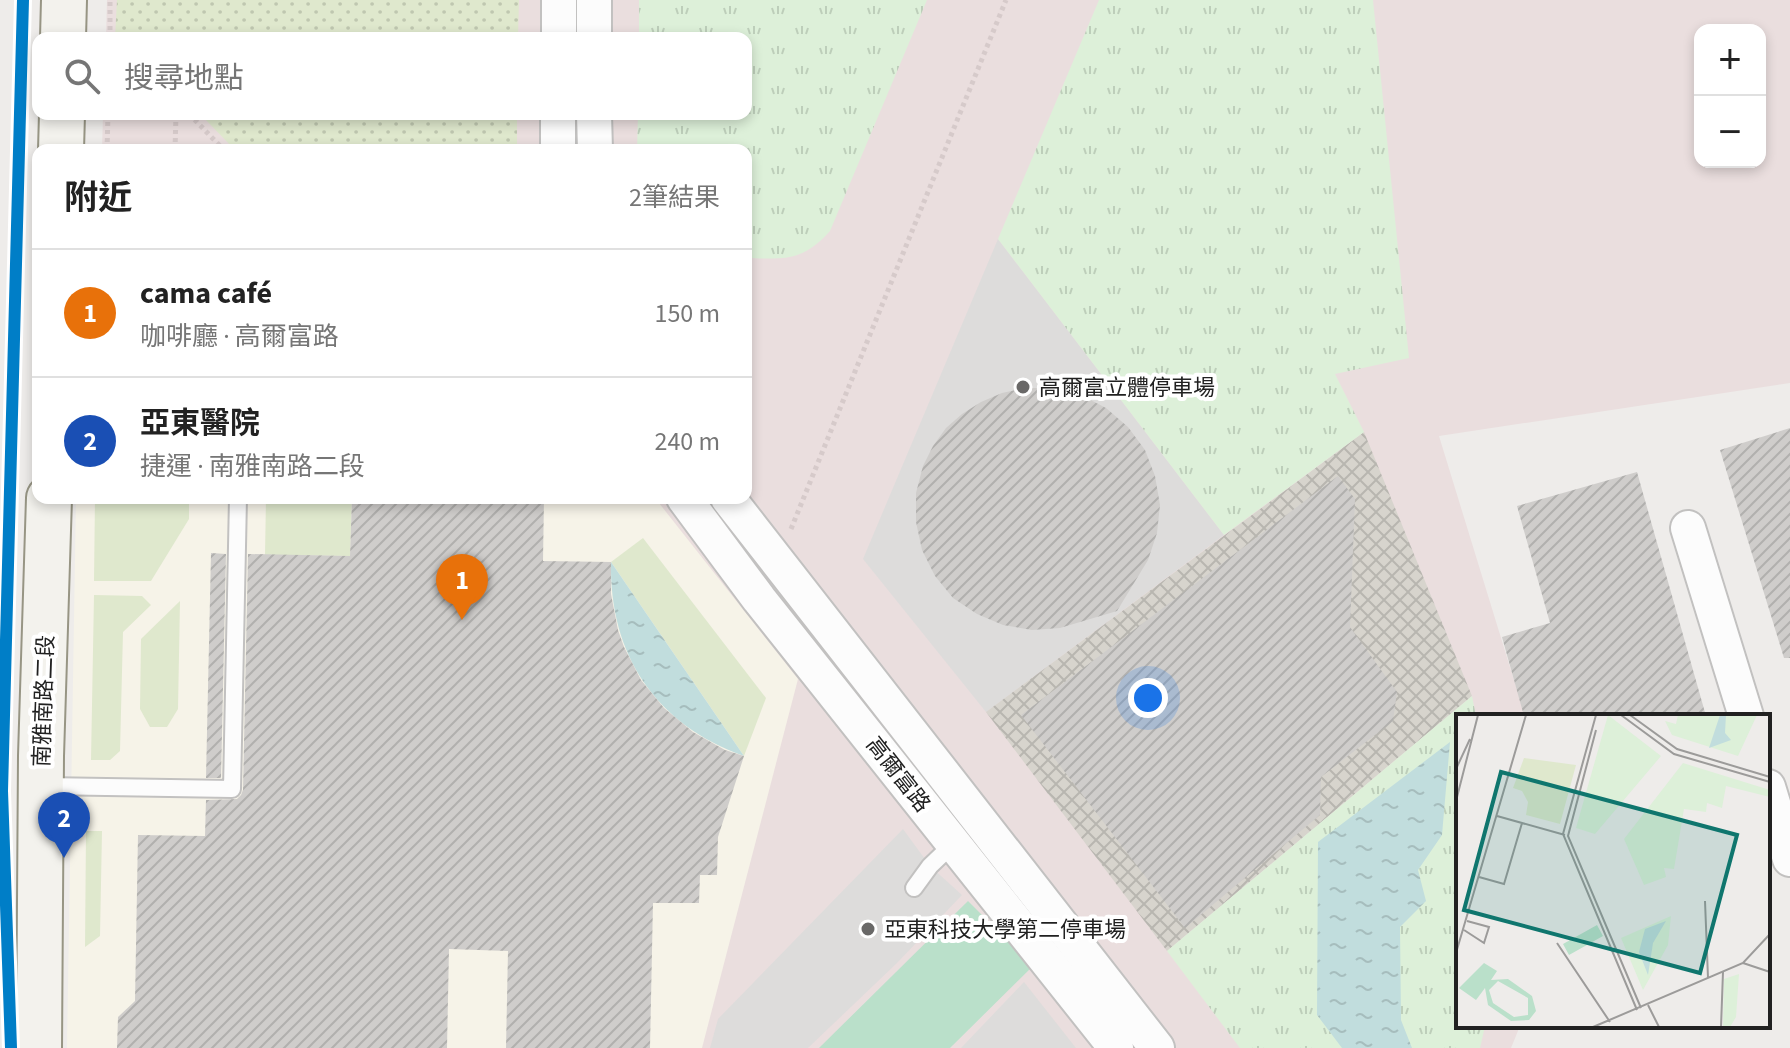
<!DOCTYPE html>
<html lang="zh-TW">
<head>
<meta charset="utf-8">
<style>
  body { margin:0; font-family:"Source Sans 3","Noto Sans TC",sans-serif; background:#f6f6f6; color:#222 }
  .controls { position:absolute; right:24px; top:24px; display:grid; overflow:hidden; border-radius:16px; box-shadow:0 4px 12px #0003 }
  .controls button { width:72px; height:72px; display:grid; place-items:center; padding:0; border:0; border-bottom:2px solid #e0e0e0; background:#fff; color:#222; font:40px sans-serif }
  .you { position:absolute; left:1148px; top:698px; width:28px; height:28px; margin:-20px; border:6px solid #fff; border-radius:50%; background:#1a73e8; box-shadow:0 0 0 12px #1a73e833 }
  .badge { display:grid; place-items:center; width:52px; height:52px; border-radius:50%; background:#7c3aed; color:#fff; font-size:26px; font-weight:700 }
  .pin { position:absolute; translate:-50% -66px; filter:drop-shadow(0 2px 4px #0008) }
  .pin::after { content:''; position:absolute; top:42px; width:28px; height:24px; background:inherit; clip-path:polygon(0 0,100% 0,50% 100%) }
  .list { margin:0; padding:0; list-style:none }
  h2 { display:flex; justify-content:space-between; align-items:center; height:104px; margin:0; padding:0 32px; font-size:34px }
  h2 small { font-size:26px; font-weight:400; color:#767676 }
  .list li { display:grid; grid-template-columns:52px 1fr auto; gap:24px; align-items:center; box-sizing:border-box; height:128px; padding:0 32px; border-top:2px solid #e0e0e0 }
  .list b { display:block; font-size:30px; white-space:nowrap }
  .list p { margin:0; font-size:26px; white-space:nowrap; color:#767676 }
  .list em { font-size:26px; font-style:normal; color:#767676 }
  .icon { flex:none; width:44px; height:44px; fill:none; stroke:currentColor; stroke-width:2; stroke-linecap:round; stroke-linejoin:round }
  .map { position:relative; flex:none; width:1790px; height:1048px; overflow:hidden }
  .search { position:absolute; background:#fff; box-shadow:0 4px 12px #0003; left:32px; top:32px; width:720px; height:88px; display:flex; align-items:center; gap:20px; box-sizing:border-box; padding:0 28px; border-radius:16px; color:#767676; font-size:30px }
  .panel { position:absolute; background:#fff; box-shadow:0 4px 12px #0003; left:32px; top:144px; width:720px; height:360px; border-radius:16px }
  .map>svg:first-child { display:block }
  .commercial { fill:#eadede; fill-rule:evenodd }
  .education { fill:#f6f3e8 }
  .religious { fill:#dddcdb }
  .construction { fill:url(#construction-cross-hatch) }
  .grass { fill:url(#grass-dots) }
  .park { fill:url(#park-tufts) }
  .garden { fill:#dfe8cd }
  .pitch { fill:#bae0ca }
  .water { fill:url(#water-ripples) }
  .building { fill:url(#building-hatch) }
  .lines { fill:none; stroke-linecap:round; stroke-linejoin:round }
  .lane-casing { stroke:#c2c1c0; stroke-width:20 }
  .street-casing { stroke:#c2c1c0; stroke-width:38 }
  .secondary-casing { stroke:#979584; stroke-width:48 }
  .path { stroke:#d6caca; stroke-width:5; stroke-dasharray:4 4; stroke-linecap:butt }
  .lane { stroke:#fcfcfc; stroke-width:16 }
  .street { stroke:#fcfcfc; stroke-width:34 }
  .secondary { stroke:#f3f2ed; stroke-width:44 }
  .metro-1-casing { stroke:#fff; stroke-width:18 }
  .metro-1 { stroke:#007ec7; stroke-width:12 }
  .poi-dot { fill:#696867; stroke:#fff; stroke-width:3 }
  .labels { text-anchor:middle; stroke-width:8; stroke-linejoin:round; paint-order:stroke }
  .poi-label { font-size:22px; fill:#212121; stroke:#fff; text-anchor:start }
  .street-label { font-size:22px; fill:#212121; stroke:#fff }
  .inset-road { fill:none; stroke:#9c9b9a; stroke-width:2 }
  .view { fill:#0f766e; fill-opacity:0.15; stroke:#0f766e; stroke-width:4 }
  .inset-edge { fill:none; stroke:#212121; stroke-width:4 }
</style>
</head>
<body>
<div class="map">
<svg width="1790" height="1048" viewBox="0 0 1790 1048">
  <defs>
    <pattern id="construction-cross-hatch" width="8" height="8" patternUnits="userSpaceOnUse" patternTransform="scale(2)"><rect width="8" height="8" fill="#d7d4cd"/><path d="M0 0l8 8M0 8l8-8" fill="none" stroke="#b8b6b0"/></pattern>
    <pattern id="grass-dots" width="8" height="8" patternUnits="userSpaceOnUse" patternTransform="scale(2)"><rect width="8" height="8" fill="#dfe8cd"/><path d="M2 2h.1M6 6h.1" fill="none" stroke="#bfc7b0" stroke-width="1.8" stroke-linecap="round"/></pattern>
    <pattern id="park-tufts" width="24" height="20" patternUnits="userSpaceOnUse" patternTransform="scale(2)"><rect width="24" height="20" fill="#ddf0d9"/><path d="M3 7l-1-3M5 7V3M7 7l1-3M15 17l-1-3M17 17v-4M19 17l1-3" fill="none" stroke="#bdceba"/></pattern>
    <pattern id="water-ripples" width="26" height="14" patternUnits="userSpaceOnUse" patternTransform="scale(2)"><rect width="26" height="14" fill="#c1dddd"/><path d="M2 4q2-2 4 0t4 0M15 11q2-2 4 0t4 0" fill="none" stroke="#a6bdbd"/></pattern>
    <pattern id="building-hatch" width="6" height="6" patternUnits="userSpaceOnUse" patternTransform="scale(2)"><rect width="6" height="6" fill="#cfcdcb"/><path d="M-1 1l2-2M0 6l6-6M5 7l2-2" fill="none" stroke="#b1b0ae"/></pattern>
  </defs>
  <rect width="100%" height="100%" fill="#eeecea"/>
  <path class="commercial" d="M107,0H1790V383L1439,436L1525,716H1458V1026H1520L1511,1048H83L91,498H746V150H102L103,114H746V38H106ZM1700,30H1760V162H1700Z"/>
  <polygon class="education" points="76,498 655,498 798,679 702,1048 67,1048"/>
  <g class="religious">
    <polygon points="998,239 1224,535 986,712 863,559"/>
    <polygon points="903,829 930,866 962,895 897,963 808,1048 710,1048 718,1019"/>
    <polygon points="1024,982 1076,1048 961,1048"/>
  </g>
  <polygon class="construction" points="1364,432 1472,696 1167,951 986,712"/>
  <g class="grass">
    <polygon points="117,0 519,0 518,38 115,38"/>
    <polygon points="200,114 517,114 517,150 235,150"/>
  </g>
  <g class="park">
    <path d="M639,0H927L830,231C802,262 785,259 746,258V150H637L638,114H746V38H639Z"/>
    <polygon points="1099,0 1373,0 1409,358 1335,374 1364,432 1224,535 998,239"/>
    <polygon points="1472,696 1476,716 1458,716 1458,1026 1485,1026 1480,1048 1240,1048 1167,951"/>
  </g>
  <g class="garden">
    <polygon points="95,498 189,498 189,519 151,581 94,581"/>
    <polygon points="266,498 352,498 350,556 265,555"/>
    <polygon points="643,538 766,698 744,756 611,562"/>
    <polygon points="94,595 142,596 151,605 123,632 120,751 110,760 91,760"/>
    <polygon points="180,601 178,709 167,727 150,727 140,709 141,639"/>
    <polygon points="86,831 102,831 100,936 85,947"/>
  </g>
  <polygon class="pitch" points="968,901 1033,966 950,1048 819,1048"/>
  <g class="water">
    <path d="M611,562L744,756C656,725 609,655 611,562Z"/>
    <polygon points="1450,742 1442,835 1418,870 1426,901 1400,927 1401,1020 1412,1048 1342,1048 1317,1015 1318,842"/>
  </g>
  <g class="building">
    <polygon points="1025,388 1052,388 1081,395 1106,408 1128,427 1145,450 1155,476 1160,505 1157,533 1148,560 1117,611 1060,628 1032,630 1003,625 977,614 953,598 935,576 922,550 916,522 916,493 923,466 933,446 946,428 962,414 981,402 1002,393"/>
    <polygon points="1790,428 1790,658 1784,658 1720,450"/>
    <polygon points="1637,472 1706,716 1524,716 1502,637 1550,623 1517,506"/>
    <polygon points="1338,476 1355,499 1350,627 1397,692 1393,721 1321,777 1320,815 1185,928 1021,715"/>
    <polygon points="352,498 544,498 543,561 611,562 611,594 618,630 624,647 641,680 664,708 693,732 725,750 744,756 718,837 717,875 700,875 699,903 653,903 650,1048 506,1048 508,951 449,949 447,1048 117,1048 118,1017 135,1001 138,835 205,836 206,800 237,799 241,795 243,790 248,554 350,556"/>
    <polygon points="211,553 226,554 221,778 206,778"/>
  </g>
  <g class="lines">
    <g class="lane-casing">
      <g id="lane">
        <polyline points="44,786 232,789 238,498"/>
        <polyline points="914,888 930,866 954,843"/>
      </g>
    </g>
    <g class="street-casing">
      <g id="street">
        <polyline points="594,0 594,38"/>
        <polyline points="559,38 559,0"/>
        <polyline points="594,114 595,150"/>
        <polyline points="558,150 558,114"/>
        <polyline points="684,498 759,599 1116,1048"/>
        <polyline points="728,498 1157,1048"/>
        <polyline points="1688,528 1746,716"/>
        <polyline points="1768,787 1790,859"/>
      </g>
    </g>
    <g class="secondary-casing">
      <g id="secondary">
        <polyline points="63,38 64,0"/>
        <polyline points="61,150 62,114"/>
        <polyline points="39,1048 41,756 49,498"/>
      </g>
    </g>
    <g class="path">
      <polyline points="110,38 110,0"/>
      <polyline points="189,114 224,150"/>
      <polyline points="107,150 108,114"/>
      <polyline points="175,150 176,114"/>
      <polyline points="791,529 1006,0"/>
    </g>
    <use href="#lane" class="lane"/>
    <use href="#street" class="street"/>
    <use href="#secondary" class="secondary"/>
    <g class="metro-1-casing">
      <polyline id="metro-1" points="11,1048 2,791 23,0"/>
    </g>
    <use href="#metro-1" class="metro-1"/>
  </g>
  <g class="poi-dot">
    <circle cx="1023" cy="387" r="8"/>
    <circle cx="868" cy="929" r="8"/>
  </g>
  <g class="labels">
    <g class="poi-label">
      <text x="1039" y="395">高爾富立體停車場</text>
      <text x="884" y="937">亞東科技大學第二停車場</text>
    </g>
    <g class="street-label">
      <text transform="translate(43 701) rotate(-88)" y="8">南雅南路二段</text>
      <text transform="translate(899 774) rotate(52)" y="8">高爾富路</text>
    </g>
  </g>
  <g transform="translate(1456 714)">
    <rect width="314" height="314" fill="#eeecea"/>
    <path d="M68,44L120,51L104,110L70,101L72,88L66,77L57,74Z" fill="#dfe8cd"/>
    <path d="M152,1L205,42L139,120L120,114ZM222,1H301L282,42L216,21L209,7L220,10ZM227,49L314,76V83L270,72L266,94L251,89L250,98L228,95L218,155L208,154L210,163L188,171L168,125ZM215,202L212,231L187,276L165,224ZM283,260L280,303L274,313H267L268,265Z" fill="#ddf0d9"/>
    <path d="M141,211L147,222L113,241L107,230ZM28,249L41,257L35,266L52,265L76,282L80,297L73,306L55,307L32,291L29,274L20,286L3,274ZM42,267L72,284V301L58,303L37,289L33,276Z" fill="#bae0ca" fill-rule="evenodd"/>
    <path d="M264,1H270L269,19L275,26L253,34ZM210,207L197,229L192,261L183,238L189,215Z" fill="#c1dddd"/>
    <path class="inset-road" d="M140,1L107,120L181,296M165,1L218,40L314,68M174,1L221,35L314,63M140,16L112,122L185,294M0,55L14,25M0,87L22,1M41,102L109,121M23,163L48,170L66,109M249,187L252,264M8,216L28,229L33,213L11,207M313,223L314,251M101,229L154,308M0,239L70,1M287,249L314,258M192,291L203,313M137,313L287,249L314,220M265,313L267,258"/>
    <path class="view" d="M45,58L281,121L244,259L8,196Z"/>
    <rect width="314" height="314" class="inset-edge"/>
  </g>
</svg>
<div class="controls">
<button>+</button>
<button>−</button>
</div>
<div class="you"></div>
<div class="pin badge" style="left:462px;top:620px;background:#e8710a">1</div>
<div class="pin badge" style="left:64px;top:858px;background:#1a4fb4">2</div>
<div class="search"><svg class="icon" aria-label="search" viewBox="0 0 24 24"><circle cx="10" cy="10" r="6"/><path d="M15 15l6 6"/></svg>搜尋地點</div>
<section class="panel">
<h2>附近<small>2筆結果</small></h2>
<ul class="list">
<li><span class="badge" style="background:#e8710a">1</span><div><b>cama café</b><p>咖啡廳 · 高爾富路</p></div><em>150 m</em></li>
<li><span class="badge" style="background:#1a4fb4">2</span><div><b>亞東醫院</b><p>捷運 · 南雅南路二段</p></div><em>240 m</em></li>
</ul>
</section>
</div>
</body>
</html>
